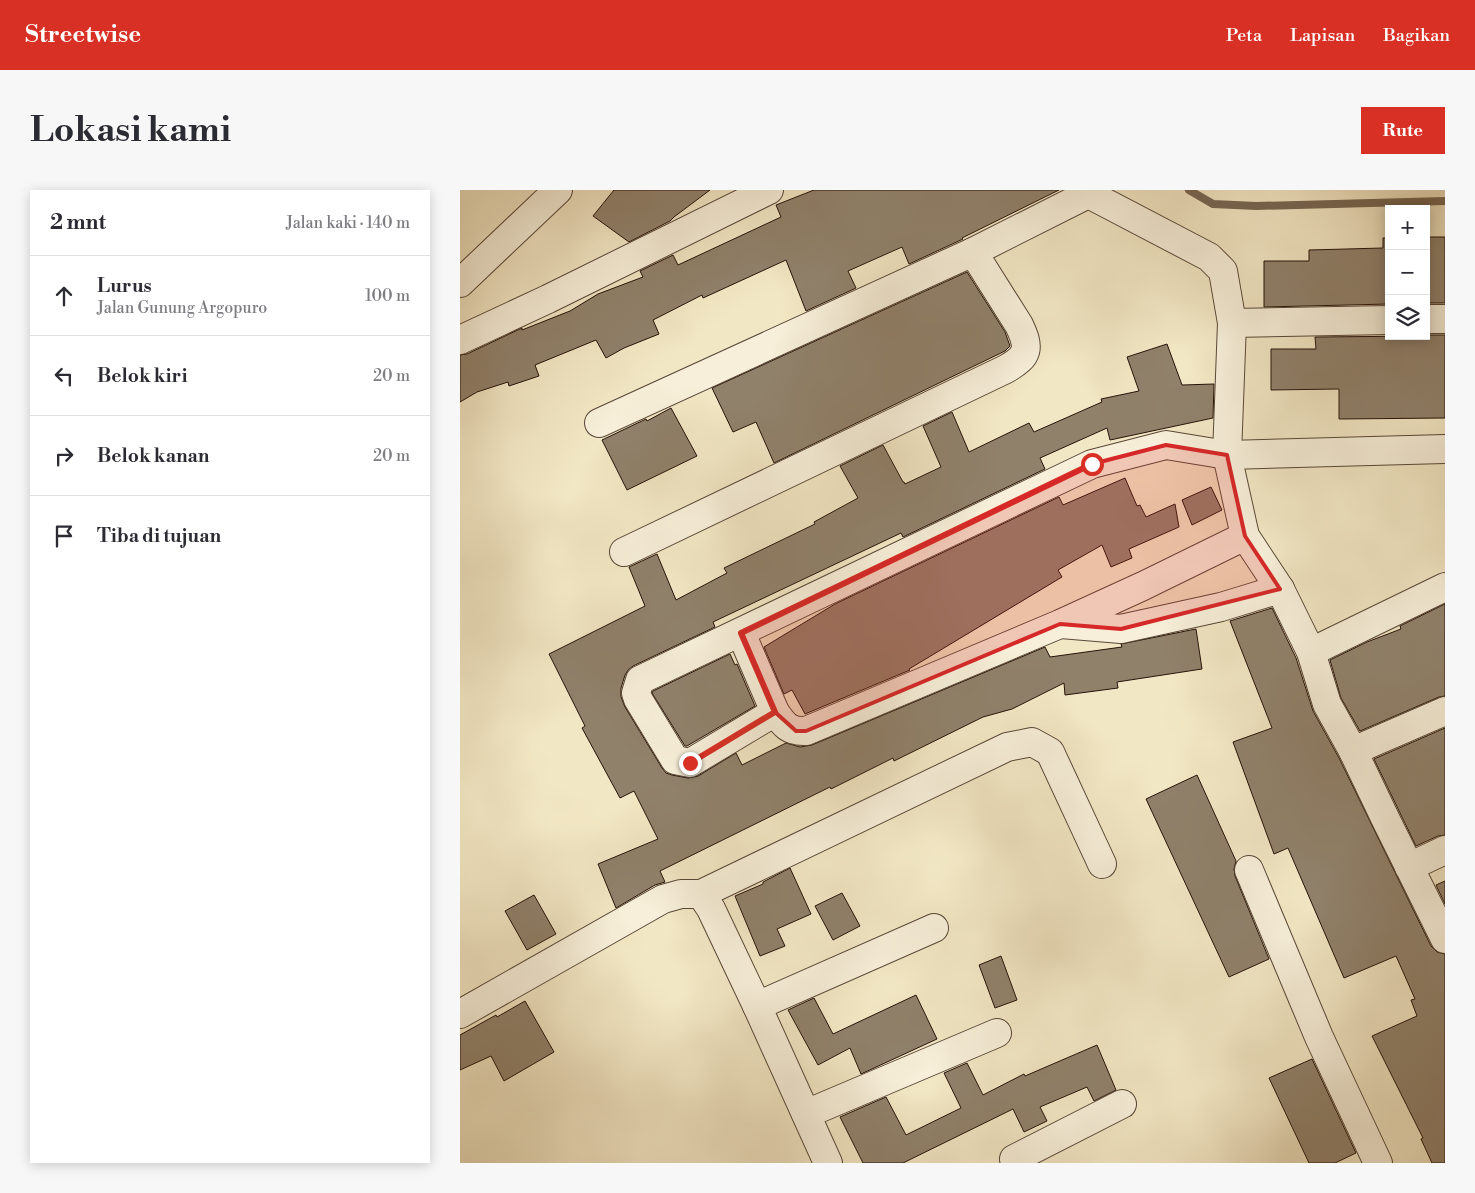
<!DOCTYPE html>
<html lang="id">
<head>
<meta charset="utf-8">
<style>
  body { margin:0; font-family:"Libre Bodoni",serif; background:#f7f7f7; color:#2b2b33 }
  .controls { position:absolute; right:15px; top:15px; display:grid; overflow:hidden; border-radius:0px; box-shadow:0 2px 12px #0003 }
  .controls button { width:45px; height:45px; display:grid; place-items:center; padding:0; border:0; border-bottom:1px solid #e1e1e2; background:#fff; color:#2b2b33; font:25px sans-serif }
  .stop { position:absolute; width:15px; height:15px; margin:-11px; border:4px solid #d93025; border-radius:50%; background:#fff }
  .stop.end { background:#d93025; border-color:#fff; box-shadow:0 1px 5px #0008 }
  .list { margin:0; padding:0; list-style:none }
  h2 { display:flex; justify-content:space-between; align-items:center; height:65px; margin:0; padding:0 20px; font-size:21px }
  h2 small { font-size:16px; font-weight:400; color:#7c7c81 }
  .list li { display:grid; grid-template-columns:32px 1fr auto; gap:15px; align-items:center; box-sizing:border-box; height:80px; padding:0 20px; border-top:1px solid #e1e1e2 }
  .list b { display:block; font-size:19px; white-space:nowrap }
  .list p { margin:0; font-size:16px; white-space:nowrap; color:#7c7c81 }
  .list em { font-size:16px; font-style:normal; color:#7c7c81 }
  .icon { flex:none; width:28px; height:28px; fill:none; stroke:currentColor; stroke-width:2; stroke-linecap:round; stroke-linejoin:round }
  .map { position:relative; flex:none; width:985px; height:973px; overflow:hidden; border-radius:0px }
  header { display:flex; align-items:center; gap:30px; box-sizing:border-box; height:70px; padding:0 25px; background:#d93025; color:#fff }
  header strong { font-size:24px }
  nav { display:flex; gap:28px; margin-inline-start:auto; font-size:18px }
  .intro { display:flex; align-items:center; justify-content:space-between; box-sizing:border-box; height:120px; padding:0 30px }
  h1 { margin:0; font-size:35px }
  .button { padding:12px 22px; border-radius:0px; background:#d93025; color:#fff; font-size:18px; font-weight:700 }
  main { display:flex; gap:30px; padding:0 30px }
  aside { flex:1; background:#fff; border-radius:0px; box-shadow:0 2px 12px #0003 }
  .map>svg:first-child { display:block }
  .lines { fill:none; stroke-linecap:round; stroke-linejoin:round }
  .stream { stroke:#776754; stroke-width:8 }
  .building { fill:#90816b; stroke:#26120a }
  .minor-casing { stroke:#594738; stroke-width:30 }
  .minor { stroke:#f7efd9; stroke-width:28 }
  .route { stroke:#d93025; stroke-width:6 }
  .marked { fill:#d62828; fill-opacity:0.2; stroke:#d62828; stroke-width:4; stroke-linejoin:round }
</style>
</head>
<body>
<header>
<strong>Streetwise</strong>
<nav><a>Peta</a><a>Lapisan</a><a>Bagikan</a></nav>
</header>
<div class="intro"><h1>Lokasi kami</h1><a class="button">Rute</a></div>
<main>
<aside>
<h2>2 mnt<small>Jalan kaki · 140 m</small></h2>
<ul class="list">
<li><svg class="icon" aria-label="ahead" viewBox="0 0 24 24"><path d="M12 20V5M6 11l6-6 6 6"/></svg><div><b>Lurus</b><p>Jalan Gunung Argopuro</p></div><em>100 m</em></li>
<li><svg class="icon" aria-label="left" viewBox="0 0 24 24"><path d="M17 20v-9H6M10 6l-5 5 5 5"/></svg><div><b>Belok kiri</b></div><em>20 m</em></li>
<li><svg class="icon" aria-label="right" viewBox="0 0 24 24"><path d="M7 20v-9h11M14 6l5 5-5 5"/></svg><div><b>Belok kanan</b></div><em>20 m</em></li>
<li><svg class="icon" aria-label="arrive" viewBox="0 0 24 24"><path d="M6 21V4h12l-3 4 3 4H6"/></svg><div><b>Tiba di tujuan</b></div></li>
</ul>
</aside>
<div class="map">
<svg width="985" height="973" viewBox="0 0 985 973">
  <rect width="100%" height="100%" fill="#f2e7c4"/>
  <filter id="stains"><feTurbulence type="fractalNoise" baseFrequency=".004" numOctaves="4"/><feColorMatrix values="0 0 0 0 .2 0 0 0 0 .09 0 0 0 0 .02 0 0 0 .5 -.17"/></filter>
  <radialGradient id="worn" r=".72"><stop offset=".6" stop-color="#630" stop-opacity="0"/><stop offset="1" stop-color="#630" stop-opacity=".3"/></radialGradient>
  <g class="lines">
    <polyline class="stream" points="729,0 753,14 796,16 985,11"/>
  </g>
  <g class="building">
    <polygon points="154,0 250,0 214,27 210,31 169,52 133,26"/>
    <polygon points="354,0 599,0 502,48 503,49 449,74 442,57 388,81 396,98 346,121 326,70 243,108 242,105 193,130 199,144 164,158 146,168 136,150 75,175 79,186 49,196 48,192 17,202 0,212 0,165 7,164 62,138 62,140 110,121 138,104 183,87 180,81 213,65 218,75 321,27 316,15"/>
    <rect x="966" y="47" width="19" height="66"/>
    <polygon points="923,48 929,48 929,114 804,117 804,71 849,71 849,60 923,58"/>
    <polygon points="507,82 545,142 550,156 545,161 314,273 296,232 273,242 252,198"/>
    <polygon points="966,145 985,145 985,228 879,229 879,199 811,200 811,159 856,159 855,147 966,146"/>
    <polygon points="707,154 722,195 754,194 753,228 650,250 647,238 580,268 585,279 443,347 441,343 253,432 255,437 173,476 168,480 165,485 161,498 161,507 165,517 202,578 206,583 212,585 228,588 238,586 276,563 282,575 326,553 340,557 352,555 585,457 590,467 662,457 661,454 736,439 742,479 657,492 658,498 605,505 604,493 552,519 523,527 434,571 433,568 371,599 370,597 200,681 205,692 195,695 156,718 138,674 198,649 174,601 160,608 122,538 125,536 89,464 185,416 169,377 197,364 216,410 267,383 264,378 355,334 354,332 398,308 380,276 423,255 443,292 444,292 445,294 481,277 463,236 492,222 509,262 569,233 574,242 642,212 641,209 679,201 667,167"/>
    <polygon points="211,218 237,266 167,300 142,250 186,229 187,231"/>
    <polygon points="665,288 677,316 680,315 686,327 715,314 719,337 669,359 672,368 651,377 642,355 598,380 602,387 449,479 450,480 345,524 332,500 324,504 304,457 375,414 599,307 603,315"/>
    <polygon points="751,297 762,320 732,335 722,310"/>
    <polygon points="985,414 985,506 979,507 900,541 881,508 870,470 907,452 941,439 940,436"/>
    <polygon points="812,418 836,468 853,521 879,568 971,756 977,762 985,764 985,973 972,973 961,949 963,948 912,846 957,826 951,810 955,809 936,766 884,788 828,658 814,664 773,552 812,538 770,431"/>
    <polygon points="270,464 275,475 277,474 295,516 227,556 225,556 192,503 193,501"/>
    <polygon points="985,538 985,645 978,646 956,656 914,569"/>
    <polygon points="737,585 776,671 774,679 775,686 809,769 769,787 686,609"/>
    <polygon points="330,678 351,724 317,739 325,756 300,766 275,706 303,694 303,692"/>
    <polygon points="985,691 985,714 976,695"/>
    <polygon points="382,703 400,736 373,750 355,716"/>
    <polygon points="74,705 96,744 67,760 45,721"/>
    <polygon points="541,766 557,810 535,818 519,775"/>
    <polygon points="456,805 477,849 401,884 390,858 358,875 328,820 354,808 373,844"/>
    <polygon points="65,811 94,862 44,891 31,866 0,880 0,845 36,825 37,827"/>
    <polygon points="637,855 656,900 634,911 627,897 580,917 587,931 564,942 553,919 443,973 403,973 380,927 426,907 446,945 501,918 484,883 507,873 523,905 564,884 565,886"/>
    <polygon points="852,869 896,963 875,973 849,973 809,888"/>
  </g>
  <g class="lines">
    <g class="minor-casing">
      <g id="minor">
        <polyline points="621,0 749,67 763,81 772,133 767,265 785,346 820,399 851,462 867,514 893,561 925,628 985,749"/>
        <polyline points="0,93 98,0"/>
        <polyline points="966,129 985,129"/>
        <polyline points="772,133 929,130"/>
        <polyline points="0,150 88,109 309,0"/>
        <polyline points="139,233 513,62 628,4"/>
        <path d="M785,346L683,396L600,434L346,541C329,542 324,535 315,522L230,573L215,570L178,509L176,503L180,490L632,274L706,255L767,265L985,259"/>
        <path d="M164,362L546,179C569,166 570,158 559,135L513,62"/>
        <polyline points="601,434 661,439 761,417 820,399"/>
        <polyline points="281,443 315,522"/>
        <polyline points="851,462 985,397"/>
        <polyline points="893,561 985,521"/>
        <polyline points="949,677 985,660"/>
        <polyline points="789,680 859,847 918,973"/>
        <polyline points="241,704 547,557 572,552 590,562 642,674"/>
        <polyline points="297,816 474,738"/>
        <polyline points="0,824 203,709 221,704 241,704 251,719 297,816 368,973"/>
        <polyline points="346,924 537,843"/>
        <polyline points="554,969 662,914"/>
      </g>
    </g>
    <use href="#minor" class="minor"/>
  </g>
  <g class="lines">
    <polyline class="route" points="230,573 315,522 281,443 632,274"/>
  </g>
  <path class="marked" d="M706,255L767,265L785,346L820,399L661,439L600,434L346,541H336L315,522L281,443L632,274Z"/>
  <rect width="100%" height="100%" filter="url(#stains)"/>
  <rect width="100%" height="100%" fill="url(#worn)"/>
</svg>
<div class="controls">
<button>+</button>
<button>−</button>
<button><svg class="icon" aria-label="layers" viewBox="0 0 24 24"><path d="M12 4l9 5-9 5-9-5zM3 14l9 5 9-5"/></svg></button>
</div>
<div class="stop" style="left:632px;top:274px"></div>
<div class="stop end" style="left:230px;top:573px"></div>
</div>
</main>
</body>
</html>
